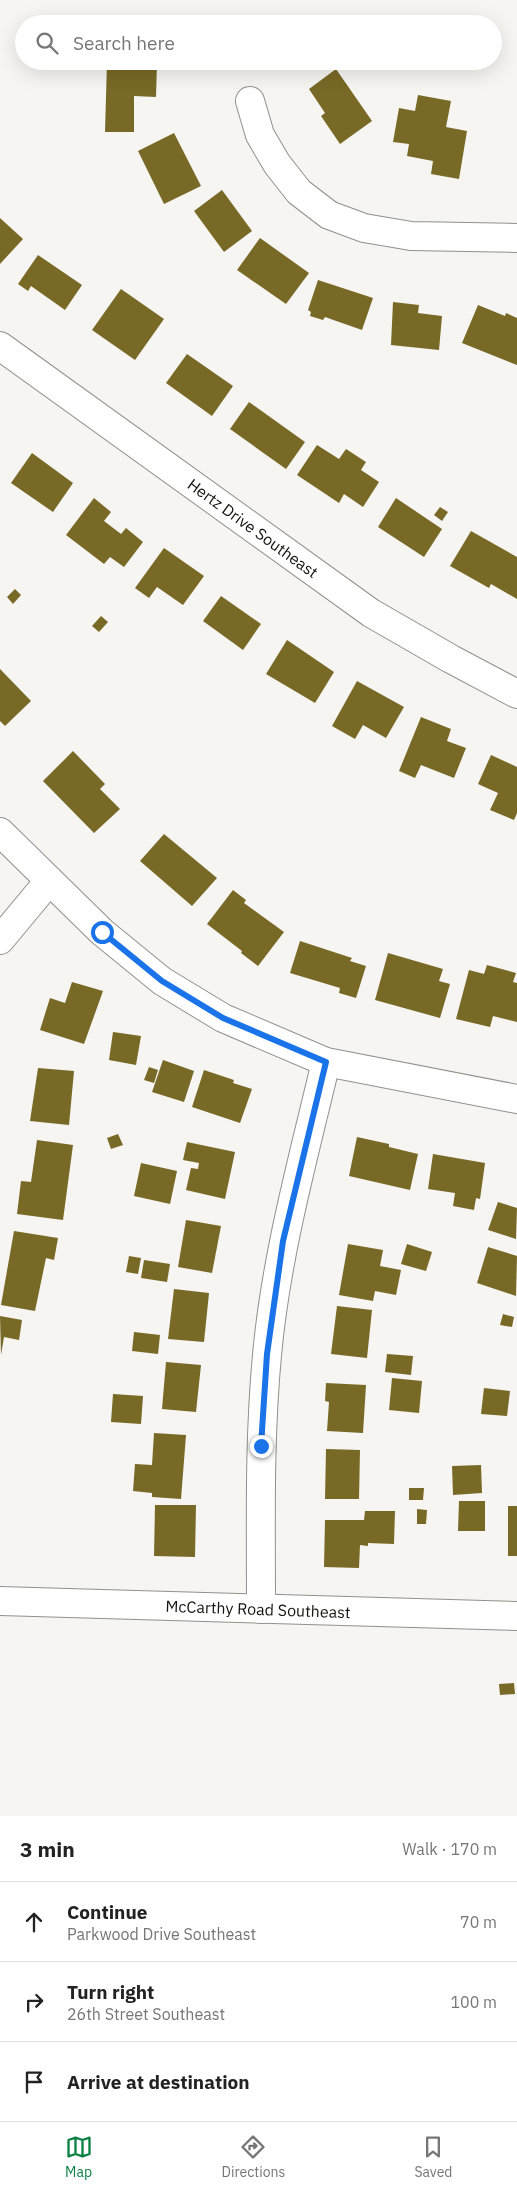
<!DOCTYPE html>
<html lang="en">
<head>
<meta charset="utf-8">
<style>
  body { margin:0; font-family:"IBM Plex Sans",sans-serif; background:#f6f6f6; color:#222 }
  .stop { position:absolute; width:15px; height:15px; margin:-11px; border:4px solid #1a73e8; border-radius:50%; background:#fff }
  .stop.end { background:#1a73e8; border-color:#fff; box-shadow:0 1px 5px #0008 }
  .list { margin:0; padding:0; list-style:none }
  h2 { display:flex; justify-content:space-between; align-items:center; height:65px; margin:0; padding:0 20px; font-size:21px }
  h2 small { font-size:16px; font-weight:400; color:#767676 }
  .list li { display:grid; grid-template-columns:32px 1fr auto; gap:15px; align-items:center; box-sizing:border-box; height:80px; padding:0 20px; border-top:1px solid #e0e0e0 }
  .list b { display:block; font-size:19px; white-space:nowrap }
  .list p { margin:0; font-size:16px; white-space:nowrap; color:#767676 }
  .list em { font-size:16px; font-style:normal; color:#767676 }
  .icon { flex:none; width:28px; height:28px; fill:none; stroke:currentColor; stroke-width:2; stroke-linecap:round; stroke-linejoin:round }
  .map { position:relative; flex:none; width:517px; height:1816px; overflow:hidden }
  .search { position:absolute; background:#fff; box-shadow:0 5px 20px #0002; left:15px; right:15px; top:15px; height:55px; display:flex; align-items:center; gap:12px; box-sizing:border-box; padding:0 18px; border-radius:28px; color:#767676; font-size:19px }
  .sheet { height:305px; background:#fff }
  nav { display:flex; justify-content:space-around; align-items:center; box-sizing:border-box; height:70px; border-top:1px solid #e0e0e0; background:#fff; font-size:14px; color:#767676 }
  nav a { display:grid; justify-items:center; gap:2px }
  nav .on { color:#0b8043 }
  .map>svg:first-child { display:block }
  .building { fill:#796926 }
  .lines { fill:none; stroke-linecap:round; stroke-linejoin:round }
  .minor-casing { stroke:#91908c; stroke-width:30 }
  .tertiary-casing { stroke:#91908c; stroke-width:30 }
  .minor { stroke:#fff; stroke-width:28 }
  .tertiary { stroke:#fff; stroke-width:28 }
  .route { stroke:#1a73e8; stroke-width:6 }
  .labels { text-anchor:middle; stroke-width:4.5; stroke-linejoin:round; paint-order:stroke }
  .street-label { font-size:16px; fill:#141412; stroke:#fff }
</style>
</head>
<body>
<div class="map">
<svg width="517" height="1816" viewBox="0 0 517 1816">
  <rect width="100%" height="100%" fill="#f6f5f1"/>
  <g class="building">
    <polygon points="107,62 157,63 156,97 134,96 134,132 105,132"/>
    <polygon points="336,69 372,121 340,144 321,116 325,113 309,89"/>
    <polygon points="418,95 451,101 446,127 467,131 459,179 431,174 433,161 407,156 409,144 393,142 399,108 415,111"/>
    <polygon points="174,133 201,186 164,204 138,151"/>
    <polygon points="222,190 252,231 224,252 194,211"/>
    <polygon points="0,218 23,239 0,264"/>
    <polygon points="260,238 309,273 286,304 237,270"/>
    <polygon points="38,255 82,285 65,310 31,286 28,291 18,284"/>
    <polygon points="318,280 373,298 362,330 325,317 323,320 310,316 311,312 308,310"/>
    <polygon points="121,289 164,319 135,360 92,330"/>
    <polygon points="393,302 419,305 418,313 442,316 439,350 391,345"/>
    <polygon points="478,305 505,316 506,313 517,318 517,365 462,343"/>
    <polygon points="187,354 233,386 212,416 166,383"/>
    <polygon points="249,402 305,442 286,469 230,429"/>
    <polygon points="317,445 339,459 346,449 366,462 361,470 379,482 363,507 344,494 339,503 297,475"/>
    <polygon points="32,453 73,483 53,512 11,483"/>
    <polygon points="94,498 111,512 104,521 121,534 126,528 143,542 124,567 110,557 104,564 66,535"/>
    <polygon points="396,498 442,529 424,557 378,527"/>
    <polygon points="440,507 448,512 442,521 434,515"/>
    <polygon points="471,531 517,557 517,599 491,584 489,588 450,566"/>
    <polygon points="164,548 204,576 183,605 157,587 149,598 135,588"/>
    <polygon points="15,589 21,595 13,604 7,597"/>
    <polygon points="221,596 261,624 243,650 203,621"/>
    <polygon points="101,616 108,622 99,632 92,626"/>
    <polygon points="287,640 334,672 315,703 266,674"/>
    <polygon points="0,669 31,701 5,726 0,721"/>
    <polygon points="357,681 404,707 386,738 363,725 355,739 332,726"/>
    <polygon points="421,717 451,729 447,741 466,748 454,778 421,765 415,778 399,771"/>
    <polygon points="73,751 105,784 100,789 120,809 94,833 43,781"/>
    <polygon points="491,755 517,767 517,813 514,820 490,810 498,793 478,784"/>
    <polygon points="164,834 217,878 192,906 140,861"/>
    <polygon points="233,890 246,900 244,903 284,932 258,966 241,953 242,951 207,924"/>
    <polygon points="300,941 352,958 350,961 366,966 356,998 339,993 340,988 290,973"/>
    <polygon points="388,953 443,969 439,981 450,984 440,1018 375,1000"/>
    <polygon points="487,965 516,973 513,982 517,983 517,1022 493,1016 490,1027 456,1019 469,970 484,974"/>
    <polygon points="72,982 103,991 84,1044 40,1030 50,998 65,1003"/>
    <polygon points="113,1032 141,1036 136,1065 109,1060"/>
    <polygon points="163,1060 194,1071 184,1102 152,1092"/>
    <polygon points="149,1067 158,1070 154,1083 144,1080"/>
    <polygon points="38,1068 74,1071 69,1125 30,1121"/>
    <polygon points="204,1070 234,1080 233,1083 252,1089 240,1123 192,1107"/>
    <polygon points="118,1134 123,1145 111,1149 107,1138"/>
    <polygon points="357,1137 389,1144 389,1147 418,1154 410,1190 349,1176"/>
    <polygon points="37,1140 73,1145 63,1220 17,1214 21,1181 31,1182"/>
    <polygon points="187,1142 235,1152 225,1199 186,1190 191,1168 198,1169 199,1163 183,1160"/>
    <polygon points="433,1154 485,1163 480,1199 476,1198 474,1210 453,1206 455,1193 428,1189"/>
    <polygon points="141,1163 177,1171 170,1204 134,1196"/>
    <polygon points="498,1202 517,1208 516,1239 488,1230"/>
    <polygon points="186,1220 221,1226 212,1273 178,1267"/>
    <polygon points="14,1231 58,1238 54,1260 46,1258 35,1311 1,1305"/>
    <polygon points="348,1244 383,1250 380,1266 401,1270 396,1295 375,1291 373,1301 339,1295"/>
    <polygon points="407,1244 432,1252 426,1271 401,1264"/>
    <polygon points="488,1247 517,1256 516,1296 477,1283"/>
    <polygon points="129,1256 141,1258 138,1274 126,1272"/>
    <polygon points="144,1260 170,1264 167,1282 141,1278"/>
    <polygon points="174,1289 209,1293 204,1342 168,1339"/>
    <polygon points="337,1306 372,1310 367,1358 331,1354"/>
    <polygon points="503,1314 514,1317 512,1327 500,1325"/>
    <polygon points="0,1316 22,1320 19,1340 4,1337 1,1355"/>
    <polygon points="134,1332 160,1335 158,1354 132,1351"/>
    <polygon points="387,1354 413,1356 411,1375 385,1372"/>
    <polygon points="166,1362 201,1365 196,1412 162,1409"/>
    <polygon points="392,1378 422,1381 419,1413 389,1410"/>
    <polygon points="326,1383 366,1385 363,1433 327,1431 329,1402 325,1401"/>
    <polygon points="484,1388 510,1391 507,1416 481,1414"/>
    <polygon points="113,1394 143,1396 141,1424 111,1422"/>
    <polygon points="154,1433 186,1435 181,1499 152,1497 152,1493 133,1491 135,1464 152,1465"/>
    <polygon points="326,1449 360,1450 359,1499 325,1499"/>
    <polygon points="481,1465 482,1493 453,1495 452,1466"/>
    <polygon points="409,1488 424,1488 423,1500 409,1500"/>
    <polygon points="459,1501 485,1501 485,1531 458,1531"/>
    <polygon points="155,1505 196,1505 195,1557 154,1556"/>
    <rect x="508" y="1506" width="9" height="50"/>
    <polygon points="417,1509 427,1510 426,1524 417,1524"/>
    <polygon points="365,1511 395,1511 394,1544 368,1543 368,1546 360,1545 359,1568 324,1567 325,1520 364,1520"/>
    <polygon points="514,1683 515,1694 500,1695 499,1684"/>
  </g>
  <g class="lines">
    <g class="minor-casing">
      <g id="minor">
        <polyline points="250,101 260,135 277,164 299,192 329,215 364,228 411,236 517,238"/>
        <polyline points="0,346 371,613 451,659 517,694"/>
        <polyline points="0,832 102,932 162,981 223,1018 326,1062 517,1099"/>
        <polyline points="0,940 49,881"/>
        <path d="M261,1609C261,1524 259,1440 267,1355C276,1256 303,1159 326,1062"/>
      </g>
    </g>
    <g class="tertiary-casing">
      <polyline id="tertiary" points="0,1601 517,1616"/>
    </g>
    <use href="#minor" class="minor"/>
    <use href="#tertiary" class="tertiary"/>
  </g>
  <g class="lines">
    <polyline class="route" points="102,932 162,981 223,1018 326,1062 283,1241 267,1354 261,1446"/>
  </g>
  <g class="labels">
    <g class="street-label">
      <text transform="translate(253 528) rotate(36)" y="6">Hertz Drive Southeast</text>
      <text transform="translate(258 1609) rotate(2)" y="6">McCarthy Road Southeast</text>
    </g>
  </g>
</svg>
<div class="stop" style="left:102px;top:932px"></div>
<div class="stop end" style="left:261px;top:1446px"></div>
<div class="search"><svg class="icon" aria-label="search" viewBox="0 0 24 24"><circle cx="10" cy="10" r="6"/><path d="M15 15l6 6"/></svg>Search here</div>
</div>
<section class="sheet">
<h2>3 min<small>Walk · 170 m</small></h2>
<ul class="list">
<li><svg class="icon" aria-label="ahead" viewBox="0 0 24 24"><path d="M12 20V5M6 11l6-6 6 6"/></svg><div><b>Continue</b><p>Parkwood Drive Southeast</p></div><em>70 m</em></li>
<li><svg class="icon" aria-label="right" viewBox="0 0 24 24"><path d="M7 20v-9h11M14 6l5 5-5 5"/></svg><div><b>Turn right</b><p>26th Street Southeast</p></div><em>100 m</em></li>
<li><svg class="icon" aria-label="arrive" viewBox="0 0 24 24"><path d="M6 21V4h12l-3 4 3 4H6"/></svg><div><b>Arrive at destination</b></div></li>
</ul>
</section>
<nav>
<a class="on"><svg class="icon" aria-label="map" viewBox="0 0 24 24"><path d="M3 6l6-2 6 2 6-2v14l-6 2-6-2-6 2zM9 4v14M15 6v14"/></svg>Map</a>
<a><svg class="icon" aria-label="directions" viewBox="0 0 24 24"><path d="M12 3l9 9-9 9-9-9zM9 14v-3h6M13 9l2 2-2 2"/></svg>Directions</a>
<a><svg class="icon" aria-label="saved" viewBox="0 0 24 24"><path d="M7 4h10v16l-5-4-5 4z"/></svg>Saved</a>
</nav>
</body>
</html>
